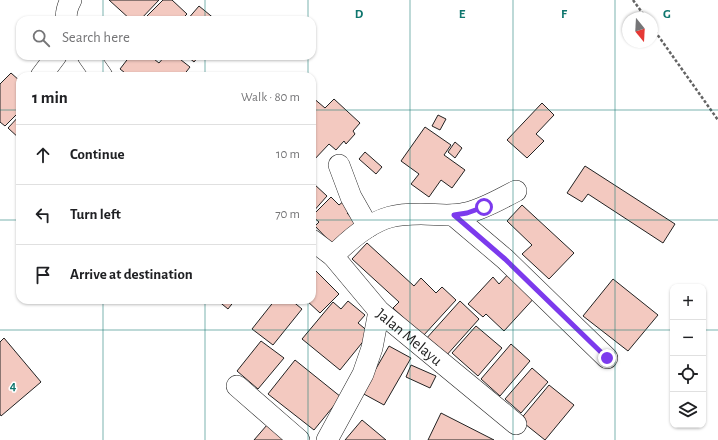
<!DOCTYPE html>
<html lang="en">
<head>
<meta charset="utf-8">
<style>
  body { margin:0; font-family:"Alegreya Sans",sans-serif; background:#f6f6f6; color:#202124 }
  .controls { position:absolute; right:12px; bottom:12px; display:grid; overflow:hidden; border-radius:8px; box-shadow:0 1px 3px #0004 }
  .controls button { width:36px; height:36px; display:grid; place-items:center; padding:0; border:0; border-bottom:1px solid #e0e0e0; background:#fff; color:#202124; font:20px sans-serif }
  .compass { position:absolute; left:622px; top:12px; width:36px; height:36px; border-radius:50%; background:#fff; box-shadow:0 1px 3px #0004; rotate:162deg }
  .stop { position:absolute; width:12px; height:12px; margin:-9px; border:3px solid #7c3aed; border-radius:50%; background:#fff }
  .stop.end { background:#7c3aed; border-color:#fff; box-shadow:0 1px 4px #0008 }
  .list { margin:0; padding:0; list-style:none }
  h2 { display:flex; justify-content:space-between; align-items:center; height:52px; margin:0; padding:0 16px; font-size:17px }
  h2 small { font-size:13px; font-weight:400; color:#757577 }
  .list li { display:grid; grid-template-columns:26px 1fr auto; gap:12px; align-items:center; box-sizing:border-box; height:60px; padding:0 16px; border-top:1px solid #e0e0e0 }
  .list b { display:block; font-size:15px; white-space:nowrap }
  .list em { font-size:13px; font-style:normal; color:#757577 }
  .icon { flex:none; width:22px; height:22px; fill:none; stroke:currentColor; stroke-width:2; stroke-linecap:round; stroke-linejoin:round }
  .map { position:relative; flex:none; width:718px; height:440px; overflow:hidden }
  .search { position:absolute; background:#fff; box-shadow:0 1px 3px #0004; left:16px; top:16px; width:300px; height:44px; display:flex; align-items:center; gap:10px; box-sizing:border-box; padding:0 14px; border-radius:12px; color:#757577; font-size:15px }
  .panel { position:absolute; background:#fff; box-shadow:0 1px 3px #0004; left:16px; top:72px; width:300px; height:232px; border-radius:12px }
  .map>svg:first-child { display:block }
  .building { fill:#f3c9c0; stroke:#222 }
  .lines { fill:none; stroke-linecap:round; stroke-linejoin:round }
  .minor-casing { stroke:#222; stroke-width:22 }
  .path { stroke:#646464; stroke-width:2.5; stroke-dasharray:3 2; stroke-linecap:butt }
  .minor { stroke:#fff; stroke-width:21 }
  .route { stroke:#7c3aed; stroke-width:5 }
  .grid { fill:none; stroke:#0f766e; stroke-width:1; stroke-opacity:0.55 }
  .labels { text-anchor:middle; stroke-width:3; stroke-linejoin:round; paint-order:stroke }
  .street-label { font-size:16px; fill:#222; stroke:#fff }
  .grid-label { font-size:13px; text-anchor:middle; font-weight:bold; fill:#0f766e; stroke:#fff; stroke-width:3; stroke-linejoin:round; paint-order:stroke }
</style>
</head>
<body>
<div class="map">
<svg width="718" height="440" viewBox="0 0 718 440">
  <rect width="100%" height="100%" fill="#fff"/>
  <g class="building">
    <polygon points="109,0 159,0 140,20 131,20"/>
    <polygon points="163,0 172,0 187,14 181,20 143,20"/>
    <polygon points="199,6 216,20 187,20"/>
    <polygon points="130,56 135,56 138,59 140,56 150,56 159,63 165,56 176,56 190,67 183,76 129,76 120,69"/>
    <polygon points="187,56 199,56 194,62"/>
    <polygon points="11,73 20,81 20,111 5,126 0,122 0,84"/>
    <polygon points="312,97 325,108 334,99 360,123 353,131 355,134 346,144 344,141 336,150 329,144 312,162"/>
    <polygon points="542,103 554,115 536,134 544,141 527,158 507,140"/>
    <polygon points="20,115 20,139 8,128"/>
    <polygon points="438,115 446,119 440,130 432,126"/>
    <polygon points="425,127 451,145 444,155 465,170 452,188 441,180 429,197 411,184 419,174 401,161"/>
    <polygon points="455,142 462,148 455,158 448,152"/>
    <polygon points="365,152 382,167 376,174 359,159"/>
    <polygon points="585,166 675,224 663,243 588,194 582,202 567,193"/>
    <polygon points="314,184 327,196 312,213 312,186"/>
    <polygon points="331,197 339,205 344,201 352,209 347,213 358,225 335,247 315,226 319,222 312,216"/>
    <polygon points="522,205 574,253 549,279 522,254 532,245 507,221"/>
    <polygon points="367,243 414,286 421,278 436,293 442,287 456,300 423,336 393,308 399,302 352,259"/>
    <polygon points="312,267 339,294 320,313 306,300 312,300"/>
    <polygon points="511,271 537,295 504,331 486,314 483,317 468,304 493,277 499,284"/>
    <polygon points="613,279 658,315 628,351 583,316"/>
    <polygon points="217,300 235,300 228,309"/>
    <polygon points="275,300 291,300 302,309 273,345 252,329"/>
    <polygon points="348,301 365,315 358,323 370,333 340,370 302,339 333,302 341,309"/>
    <polygon points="460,301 479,319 445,357 425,340"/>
    <polygon points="476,326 502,348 478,376 452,353"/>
    <polygon points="4,338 41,382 1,416 0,414 0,342"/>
    <polygon points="261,341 284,358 258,389 237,371"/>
    <polygon points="511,344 530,361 500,396 481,379"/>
    <polygon points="389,346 411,358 384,405 362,393"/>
    <polygon points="295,360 341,397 314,430 268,394"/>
    <polygon points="411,365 436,376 430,388 406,377"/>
    <polygon points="532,368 548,382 521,413 505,399"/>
    <polygon points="549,385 574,405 545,440 520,420"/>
    <polygon points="441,413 494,440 428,440"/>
    <polygon points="362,420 386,440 345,440"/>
    <polygon points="267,425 286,440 254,440"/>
  </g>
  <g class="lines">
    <g class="minor-casing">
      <g id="minor">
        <path d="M67,20C65,14 68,5 71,0"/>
        <polyline points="88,56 102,76"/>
        <polyline points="41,76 56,56"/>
        <polyline points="339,165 351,197 368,227"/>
        <polyline points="453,215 505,259 607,358"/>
        <path id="s1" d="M312,240L333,256L379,311L516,424"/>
        <path d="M333,256C349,240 368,223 390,217C397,215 413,214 421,214C436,214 451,217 466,213C484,209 500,199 516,191"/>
        <polyline points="237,386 299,440"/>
        <polyline points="327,440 363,374 372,348 379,311"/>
      </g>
    </g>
    <g class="path">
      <polyline points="633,0 646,18"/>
      <polyline points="652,27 718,120"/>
    </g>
    <use href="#minor" class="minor"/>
  </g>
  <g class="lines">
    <polyline class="route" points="484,207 467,213 454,215 505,259 607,358"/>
  </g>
  <path class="grid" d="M103,0V20M205,0V20M308,0V20M410,0V440M513,0V440M615,0V440M103,56V76M205,56V76M308,56V76M0,110H20M312,110H718M0,220H20M312,220H718M103,300V440M205,300V440M308,300V440M0,330H673M703,330H718"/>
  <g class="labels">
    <g class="street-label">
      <text dy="6" stroke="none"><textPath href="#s1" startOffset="138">Jalan Melayu</textPath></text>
    </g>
  </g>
  <g class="grid-label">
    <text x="359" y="18">D</text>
    <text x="462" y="18">E</text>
    <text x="564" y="18">F</text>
    <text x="667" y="18">G</text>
    <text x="13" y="390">4</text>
  </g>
</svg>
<div class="controls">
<button>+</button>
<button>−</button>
<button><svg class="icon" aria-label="locate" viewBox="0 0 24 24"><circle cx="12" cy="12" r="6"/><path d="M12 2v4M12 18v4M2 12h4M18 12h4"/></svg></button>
<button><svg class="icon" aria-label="layers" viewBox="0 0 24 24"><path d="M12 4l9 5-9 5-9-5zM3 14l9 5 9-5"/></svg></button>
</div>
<svg class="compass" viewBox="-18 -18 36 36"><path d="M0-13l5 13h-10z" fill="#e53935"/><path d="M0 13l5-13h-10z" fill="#757577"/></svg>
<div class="stop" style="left:484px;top:207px"></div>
<div class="stop end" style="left:607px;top:358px"></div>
<div class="search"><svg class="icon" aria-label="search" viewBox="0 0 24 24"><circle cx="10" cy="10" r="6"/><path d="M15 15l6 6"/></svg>Search here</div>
<section class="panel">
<h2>1 min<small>Walk · 80 m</small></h2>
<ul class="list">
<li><svg class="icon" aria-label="ahead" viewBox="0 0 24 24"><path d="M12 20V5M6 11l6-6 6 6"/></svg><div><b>Continue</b></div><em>10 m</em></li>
<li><svg class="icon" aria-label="left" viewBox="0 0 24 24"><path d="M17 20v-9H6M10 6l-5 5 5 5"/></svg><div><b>Turn left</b></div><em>70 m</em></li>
<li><svg class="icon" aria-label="arrive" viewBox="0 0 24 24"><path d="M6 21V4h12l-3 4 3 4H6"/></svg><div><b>Arrive at destination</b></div></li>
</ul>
</section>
</div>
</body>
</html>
